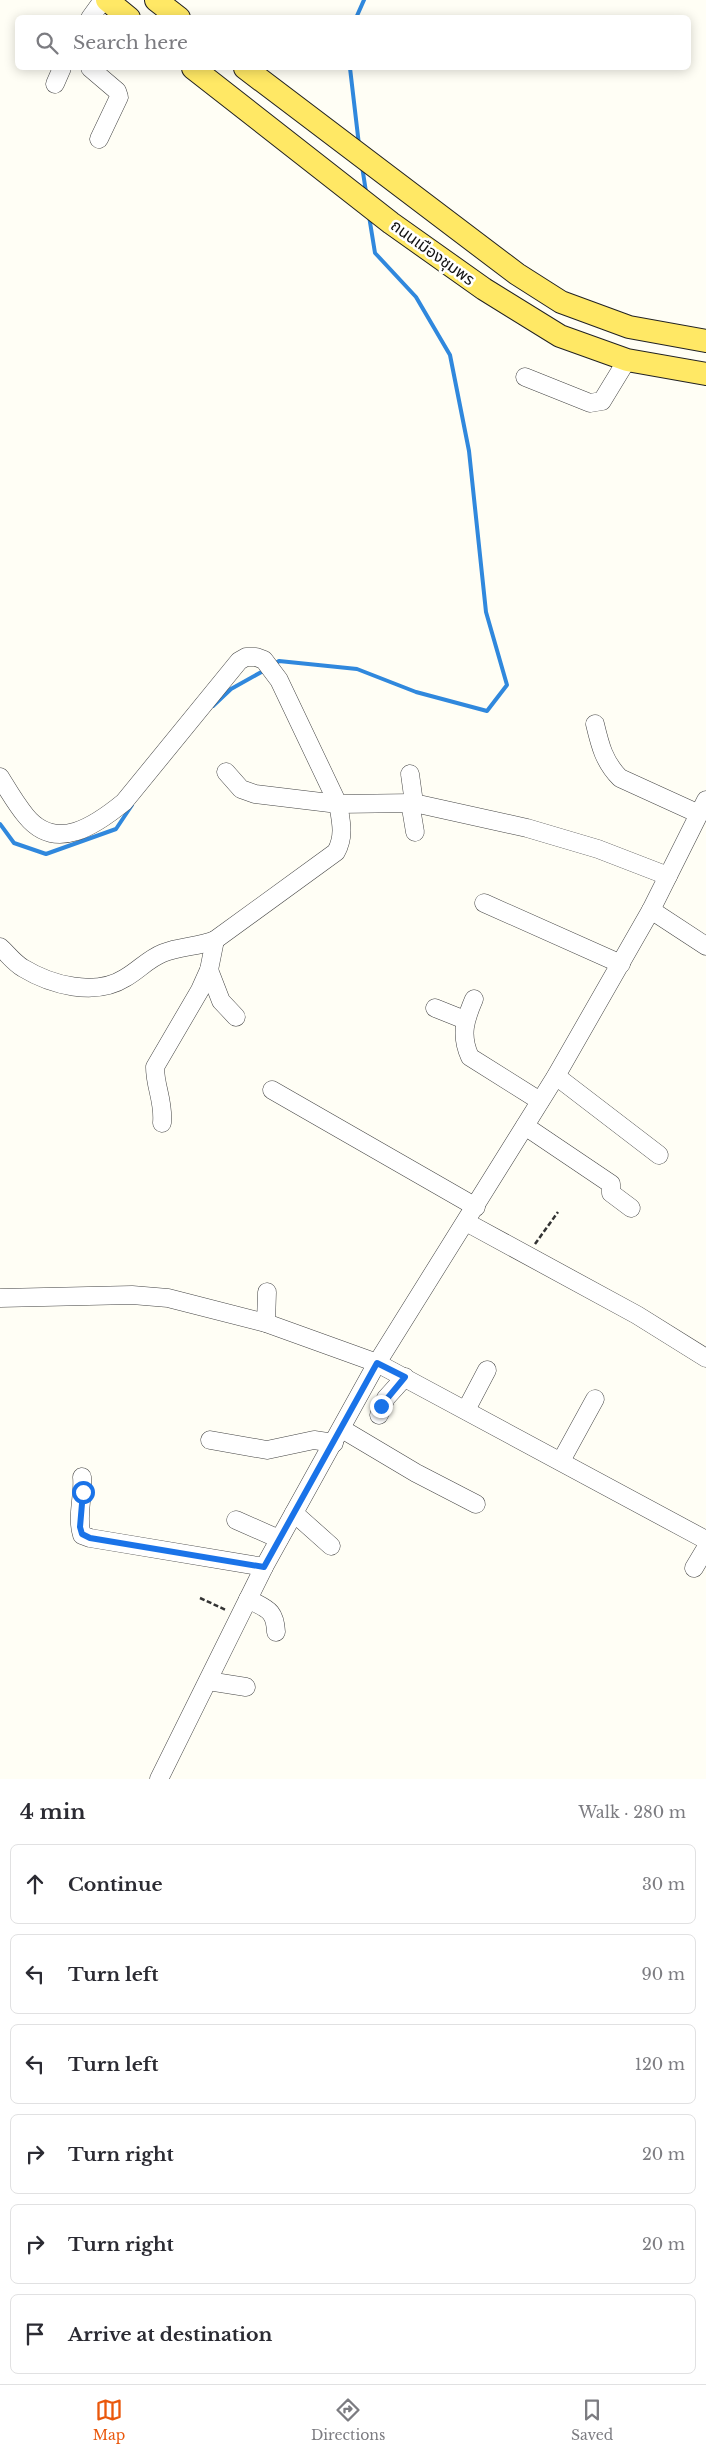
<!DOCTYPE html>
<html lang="en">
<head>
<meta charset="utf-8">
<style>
  body { margin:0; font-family:"Libre Baskerville","Noto Sans Thai",serif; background:#f7f7f7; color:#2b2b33 }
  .stop { position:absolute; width:15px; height:15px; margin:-11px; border:4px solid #1a73e8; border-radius:50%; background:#fff }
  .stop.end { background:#1a73e8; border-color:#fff; box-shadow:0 1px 5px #0008 }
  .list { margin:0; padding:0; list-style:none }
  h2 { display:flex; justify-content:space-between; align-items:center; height:65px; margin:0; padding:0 20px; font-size:21px }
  h2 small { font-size:16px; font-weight:400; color:#7c7c81 }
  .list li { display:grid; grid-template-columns:32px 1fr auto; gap:15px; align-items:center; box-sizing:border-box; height:80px; margin:0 10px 10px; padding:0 10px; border:1px solid #e1e1e2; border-radius:8px }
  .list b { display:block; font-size:19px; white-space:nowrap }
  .list em { font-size:16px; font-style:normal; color:#7c7c81 }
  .icon { flex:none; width:28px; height:28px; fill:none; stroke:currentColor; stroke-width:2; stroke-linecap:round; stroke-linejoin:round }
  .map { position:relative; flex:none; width:706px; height:1779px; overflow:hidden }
  .search { position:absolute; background:#fff; box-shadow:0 2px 12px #0003; left:15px; right:15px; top:15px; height:55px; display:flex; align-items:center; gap:12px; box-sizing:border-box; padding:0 18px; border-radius:8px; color:#7c7c81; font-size:19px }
  .sheet { height:605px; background:#fff }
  nav { display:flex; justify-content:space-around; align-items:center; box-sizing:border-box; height:70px; border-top:1px solid #e1e1e2; background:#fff; font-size:14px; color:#7c7c81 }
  nav a { display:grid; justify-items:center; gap:2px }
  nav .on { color:#ea580c }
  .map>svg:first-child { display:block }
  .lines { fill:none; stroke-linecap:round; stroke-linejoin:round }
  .stream { stroke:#3088dd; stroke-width:4 }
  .minor-casing { stroke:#444; stroke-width:19 }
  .major-casing { stroke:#222; stroke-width:24 }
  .path { stroke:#333; stroke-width:2.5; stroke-dasharray:5 2.5; stroke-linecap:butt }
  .minor { stroke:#fff; stroke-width:18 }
  .major { stroke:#ffe865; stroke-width:22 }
  .route { stroke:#1a73e8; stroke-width:6 }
  .labels { text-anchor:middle; stroke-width:5; stroke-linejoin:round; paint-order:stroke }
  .street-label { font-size:16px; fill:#111; stroke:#fff }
</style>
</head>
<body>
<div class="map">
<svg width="706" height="1779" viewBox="0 0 706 1779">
  <rect width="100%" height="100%" fill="#fffef5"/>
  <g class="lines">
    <g class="stream">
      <polyline points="356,18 364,0"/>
      <polyline points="350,68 359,145"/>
      <polyline points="362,166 366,192"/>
      <polyline points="273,665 279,661 357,669 416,692 487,711 507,685 486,612 469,451 450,355 416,297 375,253 369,216"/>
      <polyline points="213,706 231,689 265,670"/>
      <polyline points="0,824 14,843 46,854 116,829 132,805"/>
    </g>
    <g class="minor-casing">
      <g id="minor">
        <polyline points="90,18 103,0"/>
        <polyline points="90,68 117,91 119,97 99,139"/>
        <polyline points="55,84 62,68"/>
        <polyline points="525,377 590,403 602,401 627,360"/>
        <path d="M595,724C600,745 604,762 620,778L699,814"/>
        <polyline points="410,774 414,803"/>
        <path d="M0,777C8,790 16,804 26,816C56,853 96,825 124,802L239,661L246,657H256L264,660L279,680L338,804L414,803L527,828L598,849L668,876"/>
        <polyline points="410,802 415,832"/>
        <polyline points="484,903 621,964"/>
        <polyline points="651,910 706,946"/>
        <path d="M0,947C7,953 14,963 23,968C51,985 95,997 125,978C139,970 148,959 163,953C180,946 198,947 215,940L336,852C345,836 341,821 338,804L255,794L241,789L226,772"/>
        <polyline points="209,970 221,1001 236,1017"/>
        <path d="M474,999C465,1020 460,1035 470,1057L540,1101"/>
        <polyline points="435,1008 465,1020"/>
        <polyline points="556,1076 659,1155"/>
        <polyline points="272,1090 476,1207"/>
        <path d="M162,1123C164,1101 155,1087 155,1067L200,990L209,970L215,940"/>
        <polyline points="525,1126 611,1184 611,1193 631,1208"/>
        <polyline points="466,1222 637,1315 706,1358"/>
        <polyline points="0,1298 132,1295 168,1298 266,1323 377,1363 706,1540"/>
        <polyline points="266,1323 267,1292"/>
        <polyline points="466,1410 487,1370"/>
        <polyline points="379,1415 386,1398 405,1377"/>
        <polyline points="342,1429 416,1473 476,1504"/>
        <polyline points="210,1440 267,1450 314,1440 334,1443"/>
        <polyline points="561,1461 595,1399"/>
        <path d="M82,1477C84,1495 76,1517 82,1535L90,1538L264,1567"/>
        <polyline points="294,1513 331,1546"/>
        <polyline points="236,1520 279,1539"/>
        <polyline points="694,1568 706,1548"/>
        <path d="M248,1599C266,1609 275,1609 276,1632"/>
        <polyline points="208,1681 246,1687"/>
        <polyline points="159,1779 264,1567 377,1363 556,1076 651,910 706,800"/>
      </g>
    </g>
    <g class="major-casing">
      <g id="major">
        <polyline points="107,0 129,18"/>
        <polyline points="156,0 179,18"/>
        <polyline points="193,68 391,223 484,289 560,336 627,360 706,374"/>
        <polyline points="245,68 517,274 561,302 629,327 706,341"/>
      </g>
    </g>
    <g class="path">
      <polyline points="535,1244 558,1212"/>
      <polyline points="200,1598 226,1610"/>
    </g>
    <use href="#minor" class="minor"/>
    <use href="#major" class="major"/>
  </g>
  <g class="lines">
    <polyline class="route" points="83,1492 80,1527 82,1534 90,1538 264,1567 377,1363 405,1377 381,1406"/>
  </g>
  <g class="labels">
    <g class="street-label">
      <text transform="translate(433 252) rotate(36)" y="6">ถนนเมืองชุมพร</text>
    </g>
  </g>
</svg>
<div class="stop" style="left:83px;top:1492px"></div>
<div class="stop end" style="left:381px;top:1406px"></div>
<div class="search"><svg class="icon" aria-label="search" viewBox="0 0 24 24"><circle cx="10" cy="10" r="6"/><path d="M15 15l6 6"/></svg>Search here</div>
</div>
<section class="sheet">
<h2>4 min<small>Walk · 280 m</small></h2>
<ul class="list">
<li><svg class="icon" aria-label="ahead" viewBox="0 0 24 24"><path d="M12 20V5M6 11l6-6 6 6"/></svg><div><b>Continue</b></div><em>30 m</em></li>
<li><svg class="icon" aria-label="left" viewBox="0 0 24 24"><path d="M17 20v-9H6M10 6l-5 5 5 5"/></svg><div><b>Turn left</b></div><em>90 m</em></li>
<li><svg class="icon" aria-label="left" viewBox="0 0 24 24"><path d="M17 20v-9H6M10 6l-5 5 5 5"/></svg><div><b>Turn left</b></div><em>120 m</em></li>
<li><svg class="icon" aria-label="right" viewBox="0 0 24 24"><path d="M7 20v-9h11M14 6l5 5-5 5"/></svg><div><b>Turn right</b></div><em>20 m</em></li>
<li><svg class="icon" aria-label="right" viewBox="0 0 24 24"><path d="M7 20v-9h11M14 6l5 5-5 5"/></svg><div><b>Turn right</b></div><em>20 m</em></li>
<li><svg class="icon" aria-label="arrive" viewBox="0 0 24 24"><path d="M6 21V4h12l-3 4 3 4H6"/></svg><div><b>Arrive at destination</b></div></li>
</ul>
</section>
<nav>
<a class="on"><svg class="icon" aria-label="map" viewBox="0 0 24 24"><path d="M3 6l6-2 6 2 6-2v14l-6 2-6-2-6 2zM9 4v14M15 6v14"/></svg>Map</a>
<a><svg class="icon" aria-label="directions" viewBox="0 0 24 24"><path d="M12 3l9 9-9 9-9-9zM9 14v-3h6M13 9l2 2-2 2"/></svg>Directions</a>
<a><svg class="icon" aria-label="saved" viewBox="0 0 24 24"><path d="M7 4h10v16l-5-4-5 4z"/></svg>Saved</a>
</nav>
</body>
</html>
